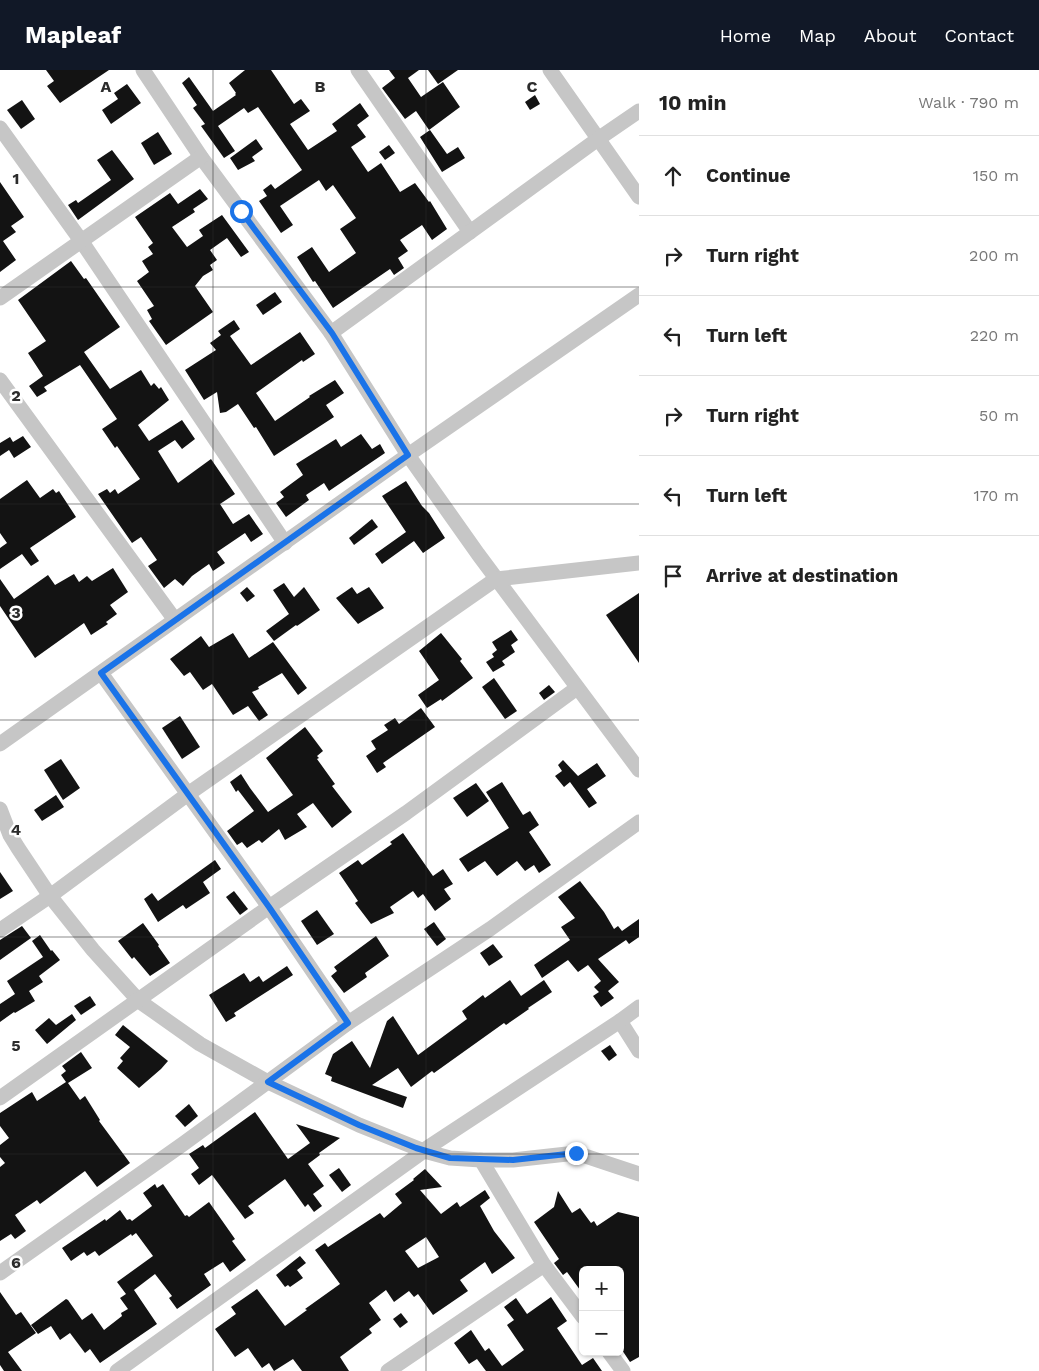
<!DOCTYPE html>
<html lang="en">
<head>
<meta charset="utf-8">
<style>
  body { margin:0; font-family:"Work Sans",sans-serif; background:#f2f2f2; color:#222 }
  .controls { position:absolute; right:15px; bottom:15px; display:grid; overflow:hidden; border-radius:8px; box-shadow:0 1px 4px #0004 }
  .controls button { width:45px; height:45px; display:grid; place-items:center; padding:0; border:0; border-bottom:1px solid #e0e0e0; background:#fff; color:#222; font:25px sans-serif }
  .stop { position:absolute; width:15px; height:15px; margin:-11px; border:4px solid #1a73e8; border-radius:50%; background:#fff }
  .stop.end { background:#1a73e8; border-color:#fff; box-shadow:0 1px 5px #0008 }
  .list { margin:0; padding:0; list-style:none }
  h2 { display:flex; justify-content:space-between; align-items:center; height:65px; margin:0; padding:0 20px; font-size:21px }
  h2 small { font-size:16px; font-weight:400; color:#767676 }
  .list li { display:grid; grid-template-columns:32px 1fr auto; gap:15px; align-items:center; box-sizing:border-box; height:80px; padding:0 20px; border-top:1px solid #e0e0e0 }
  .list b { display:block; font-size:19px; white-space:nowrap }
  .list em { font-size:16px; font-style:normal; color:#767676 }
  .icon { flex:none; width:28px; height:28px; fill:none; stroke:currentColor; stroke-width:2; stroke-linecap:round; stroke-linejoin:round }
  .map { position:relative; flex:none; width:639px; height:1301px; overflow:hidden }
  header { display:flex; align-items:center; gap:30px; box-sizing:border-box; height:70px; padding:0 25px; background:#111827; color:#fff }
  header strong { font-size:24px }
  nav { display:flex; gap:28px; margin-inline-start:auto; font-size:18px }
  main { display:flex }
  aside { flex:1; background:#fff }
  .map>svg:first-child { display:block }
  .building { fill:#131313; fill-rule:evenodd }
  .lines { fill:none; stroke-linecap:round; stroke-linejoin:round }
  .street { stroke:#c6c6c6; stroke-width:15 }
  .route { stroke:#1a73e8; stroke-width:6 }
  .grid { fill:none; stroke:#2c2c2c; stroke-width:1; stroke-opacity:0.55 }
  .grid-label { font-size:16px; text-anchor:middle; font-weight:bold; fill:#2c2c2c; stroke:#fff; stroke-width:5; stroke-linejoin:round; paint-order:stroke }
</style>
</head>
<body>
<header>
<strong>Mapleaf</strong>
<nav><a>Home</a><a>Map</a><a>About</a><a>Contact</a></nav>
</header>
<main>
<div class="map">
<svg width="639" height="1301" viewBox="0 0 639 1301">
  <rect width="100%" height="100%" fill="#fff"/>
  <g class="building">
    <polygon points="46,0 109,0 60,33 47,16 54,11"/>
    <polygon points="245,0 271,0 294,34 301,29 310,41 290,54 308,80 337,61 332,54 360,33 369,46 357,55 366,67 351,77 368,102 381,93 400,122 415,113 429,132 430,131 447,159 432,170 422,155 400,170 408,181 398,188 404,198 394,205 390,199 333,238 315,211 313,212 297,187 312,177 329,202 356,183 340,159 356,148 333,115 326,121 319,110 280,136 293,155 281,163 259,131 267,126 263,120 271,114 275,119 302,100 258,37 248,43 244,38 218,56 235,81 224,88 201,56 205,54 193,38 197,35 182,13 189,7 213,41 236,25 235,24 236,23 229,13"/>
    <polygon points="389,0 419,0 408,8 421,27 443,12 460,37 429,60 416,41 405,49 382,18 395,8"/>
    <polygon points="428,0 458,0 438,14"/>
    <polygon points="127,14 141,33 111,54 102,40 118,29 114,23"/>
    <polygon points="535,25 540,34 530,40 525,32"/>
    <polygon points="22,30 35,49 21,59 7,40"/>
    <polygon points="430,60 447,84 458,77 465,88 442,102 420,67"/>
    <polygon points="158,62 172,84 154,95 141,73"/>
    <polygon points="256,69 263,79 252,87 255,91 238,100 230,88"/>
    <polygon points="389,75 395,83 385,90 379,82"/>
    <polygon points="112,80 134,109 78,150 68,135 76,130 78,133 111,110 97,90"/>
    <polygon points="0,112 24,147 11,156 16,162 3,171 16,190 0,202"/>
    <polygon points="200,119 208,129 193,139 195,142 172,157 187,177 203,166 199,160 222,145 249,182 241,187 227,168 210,180 217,190 210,195 213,200 203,206 195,216 213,242 166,275 149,251 152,249 147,240 154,236 137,211 149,202 142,191 153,184 148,177 153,173 135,147 170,123 178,134"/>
    <polygon points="71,191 84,209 86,208 120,257 84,282 110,319 141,300 151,316 154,313 159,319 161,317 169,330 138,355 149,371 182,350 195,369 182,379 175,370 158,381 178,413 211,389 235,424 220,434 233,454 249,444 263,464 251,472 245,463 217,482 225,493 213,501 209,494 192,506 183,516 175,509 164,518 148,496 157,490 141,467 132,473 98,424 107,419 110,423 115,419 118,424 140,409 117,376 115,378 102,359 117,349 80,295 44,317 47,321 37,327 29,316 43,306 28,283 46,271 18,230"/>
    <polygon points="275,222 282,232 263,245 256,235"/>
    <polygon points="234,250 240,259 230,266 251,295 300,262 315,284 303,292 302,290 256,323 275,351 310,327 309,326 335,310 344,323 326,335 334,347 274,386 256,357 254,358 238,334 226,342 220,343 217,322 204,330 185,300 216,280 210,273 221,265 218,261"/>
    <polygon points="361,364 372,379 380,374 385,383 329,421 324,413 306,425 309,430 286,447 276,433 284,427 280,422 303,405 296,394 336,369 341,377"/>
    <polygon points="23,366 31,377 14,388 9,380 0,386 0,373 10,367 13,372"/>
    <polygon points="27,410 40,428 53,419 56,423 59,421 76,447 30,478 39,491 31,496 22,484 0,499 0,478 7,473 0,463 0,429"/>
    <polygon points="406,411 422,436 429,443 445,468 423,483 414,471 382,494 375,484 406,462 382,426"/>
    <polygon points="372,449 378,457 354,475 349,468"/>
    <polygon points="113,498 128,522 110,535 117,544 106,552 108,554 91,565 84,553 35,588 0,536 0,509 14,529 48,505 55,515 74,504 79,512 87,506 92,511"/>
    <polygon points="284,513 294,527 304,517 320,540 297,556 296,555 274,571 266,561 289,544 273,520"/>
    <polygon points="247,517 255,526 247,532 240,523"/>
    <polygon points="352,517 357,524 369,517 384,538 358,554 336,528"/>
    <polygon points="639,523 639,593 606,545"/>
    <polygon points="511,560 518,570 511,575 515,582 502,591 505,595 493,602 486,592 494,587 492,584 497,580 492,572"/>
    <polygon points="233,563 249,588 273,572 307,618 298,625 282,603 258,617 259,619 252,622 268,645 259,651 248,636 233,645 212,614 203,620 190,602 184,606 170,589 201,566 209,577"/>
    <polygon points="441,563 462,589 460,591 473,608 442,631 441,629 427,638 418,625 439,610 419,581"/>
    <polygon points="494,608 517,641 505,649 482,617"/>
    <polygon points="549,615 555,622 544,630 539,623"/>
    <polygon points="421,638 435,657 383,693 386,697 377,703 366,686 376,679 371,671 388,660 384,655 395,648 399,654"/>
    <polygon points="180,646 200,677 182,689 162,658"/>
    <polygon points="305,657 323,681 317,686 319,688 317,689 335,714 332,716 352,742 332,758 313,733 297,744 307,757 285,770 279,759 262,773 259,770 247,778 242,772 237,775 227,761 254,741 238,720 236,722 230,712 241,704 250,718 268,742 293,725 266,688"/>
    <polygon points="61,689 80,718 63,730 44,700"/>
    <polygon points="563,690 578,706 597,693 606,706 587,719 597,733 589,738 570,712 564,717 555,706 562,701 558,695"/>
    <polygon points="502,712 523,745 530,741 539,755 529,762 551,795 539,803 534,795 525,801 517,791 497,806 485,791 468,802 459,789 509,758 486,722"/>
    <polygon points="476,713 489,731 467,747 453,728"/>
    <polygon points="56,725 64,737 42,751 34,740"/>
    <polygon points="403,763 433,806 443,799 453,814 444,819 451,829 435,841 423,824 418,828 413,821 390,837 394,843 371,854 355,833 358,831 339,803 358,790 362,795 392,774 390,772"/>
    <polygon points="215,790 221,799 203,812 210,823 186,839 183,835 158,852 144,829 152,823 158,831"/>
    <polygon points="0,802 13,821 0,829"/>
    <polygon points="580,811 604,842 614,859 618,856 622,861 639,849 639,867 629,874 626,870 598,889 619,912 608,921 614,928 601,937 593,926 599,922 594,917 601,911 588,895 578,902 568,890 542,908 534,895 570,870 561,857 575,848 558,827"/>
    <polygon points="234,821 248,839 240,845 226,827"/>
    <polygon points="317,840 334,864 317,875 301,851"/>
    <polygon points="434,852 446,869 437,876 424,859"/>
    <polygon points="143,853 159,875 158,876 170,893 150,906 134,887 132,889 118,871"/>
    <polygon points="22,856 31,868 0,890 0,870"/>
    <polygon points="40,865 51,881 52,880 60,890 39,906 43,912 29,921 35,931 15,943 14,942 0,952 0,934 15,924 7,911 43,887 32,871"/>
    <polygon points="376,866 389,886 365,903 367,907 344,923 331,906 337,901 334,897"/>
    <polygon points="493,874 503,887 489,896 480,883"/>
    <polygon points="287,896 293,905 234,943 236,946 226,952 209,925 244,903 250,912 259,906 263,912"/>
    <polygon points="510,910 521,926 544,910 552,922 528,938 529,939 506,955 504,953 434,1003 432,1001 411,1017 398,998 372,1015 407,1027 403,1038 331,1011 332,1007 325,1004 333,984 352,971 370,998 387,951 393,946 418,985 467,949 462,941 474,932 483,925 485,928"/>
    <polygon points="90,926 96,935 81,945 74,936"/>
    <polygon points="72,944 76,950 47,974 35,960 49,948 56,955"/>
    <polygon points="123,955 168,991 161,999 139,1018 117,998 123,991 120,988 130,977 115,965"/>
    <polygon points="610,975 617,985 609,991 601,981"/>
    <polygon points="81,982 92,998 68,1013 80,1030 85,1026 100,1050 99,1051 130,1093 97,1117 85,1101 40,1134 37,1130 15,1145 26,1161 15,1169 11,1164 0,1171 0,1097 5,1093 0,1087 0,1075 9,1068 0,1056 0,1043 32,1022 37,1031 66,1012 61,1005 66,1001 62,996"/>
    <polygon points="189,1034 198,1046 185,1057 175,1046"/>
    <polygon points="255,1042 288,1089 310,1073 296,1054 340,1068 319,1083 320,1085 308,1094 324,1116 313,1124 322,1136 314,1142 308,1134 305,1137 285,1109 248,1136 254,1143 245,1149 212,1105 199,1115 191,1104 199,1098 189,1084 203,1075 205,1078"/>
    <polygon points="339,1098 351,1115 342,1122 329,1105"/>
    <path d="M425,1099L442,1117L420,1120L441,1144L457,1132L460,1137L485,1120L490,1128L480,1136L494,1161L515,1188L492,1204L485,1192L460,1210L468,1221L433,1245L418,1224L414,1227L409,1221L394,1232L386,1220L369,1233L381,1250L369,1259L372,1263L340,1287L349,1301H302L293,1289L274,1301L269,1293L262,1298L248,1278L235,1287L215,1259L236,1244L231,1237L257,1219L285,1256L307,1240L305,1239L340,1214L315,1180L325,1173L328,1177L380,1143L384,1148L402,1133L395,1124L414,1110L413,1109ZM426,1167L439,1187L418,1198L405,1181Z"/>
    <polygon points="155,1114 157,1118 163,1114 185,1146 187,1145 189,1147 209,1132 235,1169 232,1171 246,1190 230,1202 223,1192 204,1204 211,1215 177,1239 169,1228 172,1226 155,1204 134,1220 157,1254 100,1293 90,1279 85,1283 70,1263 60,1270 51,1256 38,1264 31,1255 66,1229 68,1230 82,1250 92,1243 104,1260 122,1246 121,1243 128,1239 120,1228 126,1224 117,1212 153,1186 136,1163 132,1166 131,1164 99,1186 95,1181 87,1186 84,1182 71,1191 62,1178 105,1149 106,1151 120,1140 127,1150 130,1149 132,1151 152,1136 143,1123"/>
    <polygon points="558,1121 572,1143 580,1138 591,1153 594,1151 597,1156 618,1142 639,1147 639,1287 630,1292 620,1277 620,1200 583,1200 583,1224 567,1202 563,1205 554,1193 559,1189 534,1152 554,1137"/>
    <polygon points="300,1186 306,1193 297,1200 303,1208 290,1217 288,1215 285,1217 276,1205"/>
    <polygon points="0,1222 16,1245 21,1242 36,1263 8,1282 22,1301 4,1301 0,1295"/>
    <polygon points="551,1227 567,1251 557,1258 582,1295 593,1288 602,1301 486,1301 477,1289 469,1294 454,1273 471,1260 485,1281 489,1278 502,1296 524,1280 507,1255 514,1250 504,1237 516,1228 527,1244"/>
    <polygon points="401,1243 408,1252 400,1258 393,1249"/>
  </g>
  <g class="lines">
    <g class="street">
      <polyline points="143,0 201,87 331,263 408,385 478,484 639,700"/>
      <polyline points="358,0 470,162"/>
      <polyline points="550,0 639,127"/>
      <polyline points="0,58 82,172 285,473"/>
      <polyline points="0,228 201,87"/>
      <polyline points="331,263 598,69 639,41"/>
      <polyline points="0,310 175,550"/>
      <polyline points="101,603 269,837 348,953"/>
      <polyline points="0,674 408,385 639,225"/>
      <polyline points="0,739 10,765 18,778 50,826 93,880 139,931 200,974 268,1012 359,1055 424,1081 450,1088 481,1090 513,1090 576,1083 639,1104"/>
      <polyline points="0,860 50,826 188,724 496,509 639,493"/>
      <polyline points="620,951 639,981"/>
      <polyline points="0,1028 269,837 406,743 577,618"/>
      <polyline points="424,1080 620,951 639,937"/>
      <polyline points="481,1090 544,1195 583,1247"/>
      <polyline points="0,1203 183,1074 348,953 490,859 639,752"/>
      <polyline points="609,1282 623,1301"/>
      <polyline points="117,1301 424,1081"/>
      <polyline points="388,1301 544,1195"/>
    </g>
  </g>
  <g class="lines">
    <polyline class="route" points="241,141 332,263 408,385 101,603 269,837 348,953 268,1012 359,1055 416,1078 450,1088 513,1090 576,1083"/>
  </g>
  <path class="grid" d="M213,0V1301M426,0V1301M0,217H639M0,434H639M0,650H639M0,867H639M0,1084H639"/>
  <g class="grid-label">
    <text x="106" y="22">A</text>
    <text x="320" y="22">B</text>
    <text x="532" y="22">C</text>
    <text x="16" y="114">1</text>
    <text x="16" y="331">2</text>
    <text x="16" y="548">3</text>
    <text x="16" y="765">4</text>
    <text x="16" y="981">5</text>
    <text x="16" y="1198">6</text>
  </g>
</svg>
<div class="controls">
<button>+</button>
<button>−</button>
</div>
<div class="stop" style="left:241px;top:141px"></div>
<div class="stop end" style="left:576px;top:1083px"></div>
</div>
<aside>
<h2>10 min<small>Walk · 790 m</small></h2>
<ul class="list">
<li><svg class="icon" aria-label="ahead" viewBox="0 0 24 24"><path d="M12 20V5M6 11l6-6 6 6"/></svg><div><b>Continue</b></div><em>150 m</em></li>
<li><svg class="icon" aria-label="right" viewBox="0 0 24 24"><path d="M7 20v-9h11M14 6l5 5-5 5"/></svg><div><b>Turn right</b></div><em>200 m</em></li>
<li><svg class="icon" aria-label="left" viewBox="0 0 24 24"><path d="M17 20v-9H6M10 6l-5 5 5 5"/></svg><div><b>Turn left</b></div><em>220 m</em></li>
<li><svg class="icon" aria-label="right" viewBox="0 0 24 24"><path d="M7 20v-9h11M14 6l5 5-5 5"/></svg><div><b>Turn right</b></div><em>50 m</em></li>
<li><svg class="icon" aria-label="left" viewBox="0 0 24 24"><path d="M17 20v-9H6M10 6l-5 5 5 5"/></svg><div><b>Turn left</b></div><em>170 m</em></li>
<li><svg class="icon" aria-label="arrive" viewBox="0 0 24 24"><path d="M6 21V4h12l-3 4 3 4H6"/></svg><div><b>Arrive at destination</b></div></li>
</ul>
</aside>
</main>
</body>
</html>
